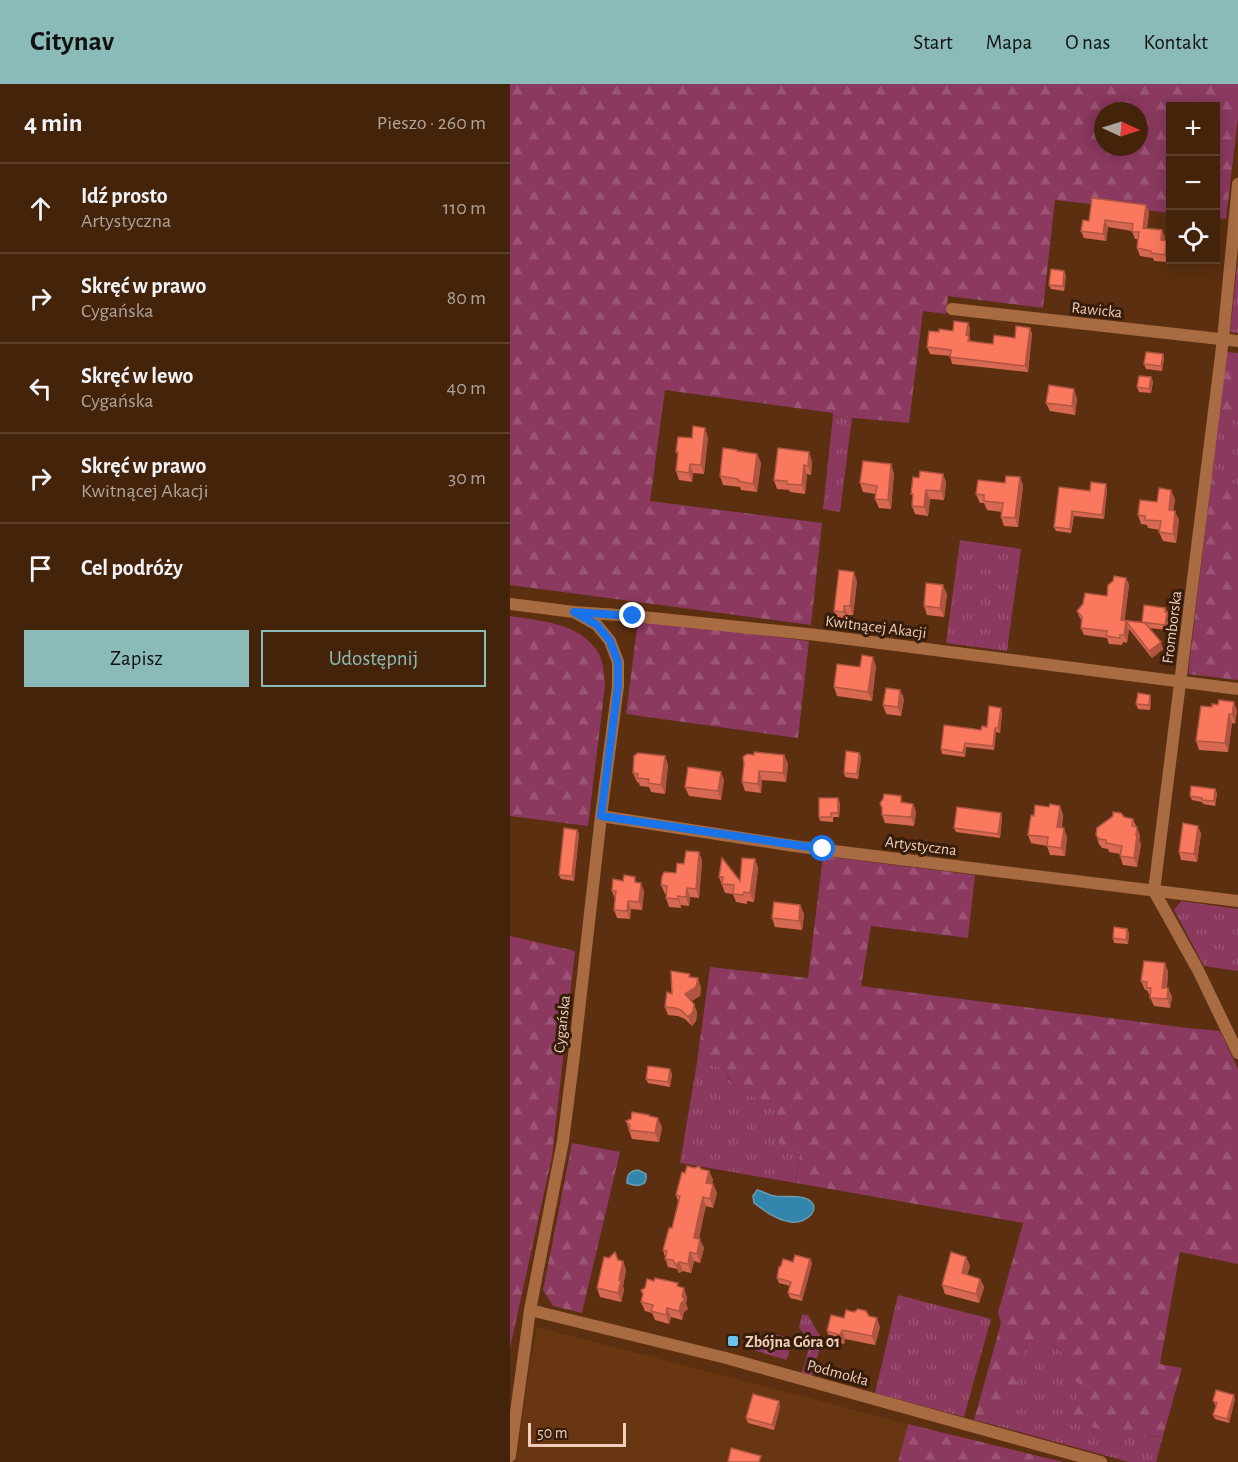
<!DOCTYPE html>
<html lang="pl">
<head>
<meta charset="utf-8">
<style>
  body { margin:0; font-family:"Alegreya Sans",sans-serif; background:#4e2f19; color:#f1f3f6 }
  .controls { position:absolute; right:18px; top:18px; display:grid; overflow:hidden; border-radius:0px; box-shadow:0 3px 15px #0003 }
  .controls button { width:54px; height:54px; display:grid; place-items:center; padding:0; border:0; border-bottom:2px solid #5c402c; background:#44230b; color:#f1f3f6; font:30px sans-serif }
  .compass { position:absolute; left:584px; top:18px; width:54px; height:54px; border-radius:50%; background:#44230b; box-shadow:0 3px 15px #0003; rotate:94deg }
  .scale { position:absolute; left:18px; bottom:15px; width:98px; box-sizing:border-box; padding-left:6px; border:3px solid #f0ceb9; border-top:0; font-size:16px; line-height:21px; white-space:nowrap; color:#f0ceb9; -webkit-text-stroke:4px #351c0b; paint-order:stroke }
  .stop { position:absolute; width:18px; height:18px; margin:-14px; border:4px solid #1a73e8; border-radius:50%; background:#fff }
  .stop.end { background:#1a73e8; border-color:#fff; box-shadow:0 2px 6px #0008 }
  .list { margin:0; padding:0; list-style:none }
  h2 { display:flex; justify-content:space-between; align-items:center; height:78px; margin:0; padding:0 24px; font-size:26px }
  h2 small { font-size:20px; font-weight:400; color:#afa49d }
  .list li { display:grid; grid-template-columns:39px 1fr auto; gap:18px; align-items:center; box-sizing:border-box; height:90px; padding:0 24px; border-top:2px solid #5c402c }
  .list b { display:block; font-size:22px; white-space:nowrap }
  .list p { margin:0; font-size:20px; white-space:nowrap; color:#afa49d }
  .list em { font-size:20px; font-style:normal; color:#afa49d }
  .actions { display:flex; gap:12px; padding:18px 24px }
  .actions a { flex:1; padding:14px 0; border:2px solid #8bbbb9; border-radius:0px; text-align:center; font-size:21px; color:#8bbbb9 }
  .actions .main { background:#8bbbb9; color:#111 }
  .icon { flex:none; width:33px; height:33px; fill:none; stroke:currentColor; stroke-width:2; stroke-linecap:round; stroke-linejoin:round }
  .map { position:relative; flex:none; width:728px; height:1378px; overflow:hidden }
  header { display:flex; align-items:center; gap:36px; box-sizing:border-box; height:84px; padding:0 30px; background:#8bbbb9; color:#111 }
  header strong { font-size:28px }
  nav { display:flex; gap:33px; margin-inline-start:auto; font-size:21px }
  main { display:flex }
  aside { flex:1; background:#44230b }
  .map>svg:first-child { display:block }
  .built { fill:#683712 }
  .grass { fill:url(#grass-tufts) }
  .forest { fill:url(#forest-firs); fill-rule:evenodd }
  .water { fill:#3485ac; stroke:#6c9bb0; stroke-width:1.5 }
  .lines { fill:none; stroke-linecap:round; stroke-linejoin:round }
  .minor { stroke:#a86b42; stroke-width:12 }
  .wall { fill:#d76851 }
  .shaded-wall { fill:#af5542 }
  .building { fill:#fa795e; stroke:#af5542; stroke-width:1.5 }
  .route { stroke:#1a73e8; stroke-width:8 }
  .poi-dot { fill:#6ac3f1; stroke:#351c0b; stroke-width:2 }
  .labels { text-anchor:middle; stroke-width:6; stroke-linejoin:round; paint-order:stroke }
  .street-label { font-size:16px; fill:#f0ceb9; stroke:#351c0b }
  .poi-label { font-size:16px; font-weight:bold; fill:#f0ceb9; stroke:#351c0b; text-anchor:start }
</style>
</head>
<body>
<header>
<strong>Citynav</strong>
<nav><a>Start</a><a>Mapa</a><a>O nas</a><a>Kontakt</a></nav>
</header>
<main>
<aside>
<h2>4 min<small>Pieszo · 260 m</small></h2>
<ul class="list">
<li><svg class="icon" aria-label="ahead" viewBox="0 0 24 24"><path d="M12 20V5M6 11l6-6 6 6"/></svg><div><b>Idź prosto</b><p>Artystyczna</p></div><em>110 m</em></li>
<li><svg class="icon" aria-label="right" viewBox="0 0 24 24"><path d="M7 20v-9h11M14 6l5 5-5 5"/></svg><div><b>Skręć w prawo</b><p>Cygańska</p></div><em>80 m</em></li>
<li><svg class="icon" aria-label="left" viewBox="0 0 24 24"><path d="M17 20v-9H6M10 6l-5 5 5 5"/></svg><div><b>Skręć w lewo</b><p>Cygańska</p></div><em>40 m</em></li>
<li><svg class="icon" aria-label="right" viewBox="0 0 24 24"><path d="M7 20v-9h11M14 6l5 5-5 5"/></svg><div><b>Skręć w prawo</b><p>Kwitnącej Akacji</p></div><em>30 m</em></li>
<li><svg class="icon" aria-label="arrive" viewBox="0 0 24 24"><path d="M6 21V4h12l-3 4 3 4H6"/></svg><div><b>Cel podróży</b></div></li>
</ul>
<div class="actions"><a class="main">Zapisz</a><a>Udostępnij</a></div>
</aside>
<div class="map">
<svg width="728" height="1378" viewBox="0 0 728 1378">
  <defs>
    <pattern id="grass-tufts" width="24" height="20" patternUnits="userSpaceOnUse" patternTransform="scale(1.5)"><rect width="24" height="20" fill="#8b395f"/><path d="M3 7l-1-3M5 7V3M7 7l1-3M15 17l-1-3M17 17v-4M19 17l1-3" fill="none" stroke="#9c5474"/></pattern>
    <pattern id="forest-firs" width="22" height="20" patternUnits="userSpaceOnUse" patternTransform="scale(1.5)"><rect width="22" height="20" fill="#8b395f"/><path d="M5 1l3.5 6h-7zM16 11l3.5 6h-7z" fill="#9c5474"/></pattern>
  </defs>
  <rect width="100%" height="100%" fill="#5b2f0f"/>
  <polygon class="built" points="27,1243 398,1340 388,1378 6,1378 19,1286"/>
  <g class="grass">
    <polygon points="728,174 728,249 720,248"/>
    <polygon points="709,325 728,338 728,402 716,395 702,390"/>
    <polygon points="323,332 342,334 330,428 313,425"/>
    <polygon points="450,456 511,465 497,567 436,559"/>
    <polygon points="671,817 728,825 728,887 694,882 664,826"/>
    <polygon points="187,978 213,983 220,997 265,1019 268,1024 267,1054 290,1068 286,1099 170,1079"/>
    <polygon points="388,1211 481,1235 454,1333 365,1309"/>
    <path d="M292,1230L298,1231L312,1256L302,1292L291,1289C298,1274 303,1257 289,1244Z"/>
    <path d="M263,1250L273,1252C279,1259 282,1268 276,1276L240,1265L250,1257Z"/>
    <polygon points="517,1259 536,1259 546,1263 555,1270 571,1301 571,1338 593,1346 625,1354 653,1352 646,1378 619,1378 477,1339 501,1315"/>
  </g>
  <g class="forest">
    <path d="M0,0H728V34L716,135L706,134V22H660V129L545,116L533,224L438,212L436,230L413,227L399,339L323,332V329L155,306L140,417L312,439L301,541L0,501ZM593,27H629V63H593Z"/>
    <polygon points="716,268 728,269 728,338 709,325"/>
    <polygon points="702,390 716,395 728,402 728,596 678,590"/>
    <path d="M0,532C31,537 72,539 89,570C94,579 94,591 95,602L78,742L0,732Z"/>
    <polygon points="128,536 299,557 288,654 116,630"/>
    <path d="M313,772L465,791L458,854L361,842L351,902L678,944L710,947L728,985V1180L670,1168L650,1280L672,1284L653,1352C644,1352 634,1354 625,1354C607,1352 576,1342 561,1333L571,1301L563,1295L555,1270L547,1263L536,1259H517L507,1300L501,1315L477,1339L464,1336L491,1239L488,1229L513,1139L286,1099L290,1069C281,1068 279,1069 272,1062C260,1050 272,1033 265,1019L231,1010L225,1005L213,983L187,978L200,883L298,894Z"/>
    <polygon points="0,852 65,867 42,1073 0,1264"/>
    <polygon points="62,1059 110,1068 72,1229 43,1222 33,1206"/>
    <polygon points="398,1340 553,1378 388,1378"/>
  </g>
  <g class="water">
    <path d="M128,1086L136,1090C138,1103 126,1103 117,1099C117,1090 120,1087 128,1086Z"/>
    <path d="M247,1106C253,1107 258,1111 264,1112C274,1114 288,1110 297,1115C313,1123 298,1140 281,1138C266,1136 255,1127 244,1119L243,1112Z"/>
  </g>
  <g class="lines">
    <g class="minor">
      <polyline points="728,100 713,255 644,807 688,886 728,969"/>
      <polyline points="442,225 728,257"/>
      <polyline points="0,520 64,528 123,532 307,551 728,605"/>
      <polyline points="91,732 284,762 728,817"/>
      <polyline points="20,1226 216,1274 591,1378"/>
      <polyline points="0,1372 20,1226 53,1057 64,971 91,732 108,602 108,578 100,557 87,541 64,528"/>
    </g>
  </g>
  <g class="wall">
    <polygon points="639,128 637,144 655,153 654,157 656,157 659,164 657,178 644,177 643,174 630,172 627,164 628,155 625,155 622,147 598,143 596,157 574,154 571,147 579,137"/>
    <polygon points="556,191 554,207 541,205 539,201"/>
    <polygon points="458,239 460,245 459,252 461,258 483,260 505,254 520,244 522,250 518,288 442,280 440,272 420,270 417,263 429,248 443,247"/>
    <polygon points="653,270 654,274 652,287 636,285 634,280"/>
    <polygon points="641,293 643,298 641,309 629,308 627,303"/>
    <polygon points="567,314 565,331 540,327 536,319"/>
    <polygon points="198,353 194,390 183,389 182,398 169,396 166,387 168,372 166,368 182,354"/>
    <polygon points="227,366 228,368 247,370 251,379 247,408 231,406 230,403 213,401 210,392"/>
    <polygon points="302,377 301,391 297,390 295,410 280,408 279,406 267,405 264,396"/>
    <polygon points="384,389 381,425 369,424 365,415 366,410 353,408 350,399"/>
    <polygon points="433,390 436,399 434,416 420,415 418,432 405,430 402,422 403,413 401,410 409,394"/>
    <polygon points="510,393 513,402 508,443 494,442 491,433 492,428 477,426 474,419 470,419 466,410"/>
    <polygon points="597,405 594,435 564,432 561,449 546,447 544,443 580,407"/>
    <polygon points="665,415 663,427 669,436 666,459 653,457 649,448 650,446 638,444 637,441 631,440 628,431 647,418"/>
    <polygon points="616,494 619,501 614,536 632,538 655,524 659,532 657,546 639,544 653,565 642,574 619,545 617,559 613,558 612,561 599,560 597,554 574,551 571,544 572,537 570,534 567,527 597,512"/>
    <polygon points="347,497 343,531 338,531 337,537 327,536 324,527"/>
    <polygon points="437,510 434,533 417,531 414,522"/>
    <polygon points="366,582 362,617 327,612 324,603 350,583"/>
    <polygon points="390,606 394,615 391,632 376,630 373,621"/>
    <polygon points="641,615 640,626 628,625 626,620"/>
    <polygon points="702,623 727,626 725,640 722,639 718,668 689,666 686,657"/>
    <polygon points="491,624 492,628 490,649 486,648 484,666 456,663 455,673 432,670 431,665 471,646 477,643"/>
    <polygon points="349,669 351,673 348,695 335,693 334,689"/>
    <polygon points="274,671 278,680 276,698 252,696 251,709 235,707 232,698"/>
    <polygon points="155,672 158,681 155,710 141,708 139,703 130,702 129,699 127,698 123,689"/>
    <polygon points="214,696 211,716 179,712 175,703"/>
    <polygon points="705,705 707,709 705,722 693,720 692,718 682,716 680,712"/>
    <polygon points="330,719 329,733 323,733 323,738 310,737 309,733"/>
    <polygon points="370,719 394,719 403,720 406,728 404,742 375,739 372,731 372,726"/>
    <polygon points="550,722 553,731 552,743 557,753 555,772 540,771 537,762 521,759 518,751 539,723"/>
    <polygon points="491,729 492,733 490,754 446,748 444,744"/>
    <polygon points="614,733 623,735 630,752 629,756 631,760 627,783 613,781 610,772 610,770 599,768 598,765 592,764 589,760 586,751"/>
    <polygon points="67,746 69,750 64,797 51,795 49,791"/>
    <polygon points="691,749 687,778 671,776 669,768"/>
    <polygon points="189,768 192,777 189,814 180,813 179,822 171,821 171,824 159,823 156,814 156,810 155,810 151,801 166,789 174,780"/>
    <polygon points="245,775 248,784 244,818 237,817 237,820 226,818 223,810 215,809 209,793 230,797"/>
    <polygon points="113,797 127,798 134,807 132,826 121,825 120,835 107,834 104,826 105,815 102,807"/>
    <polygon points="290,821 294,830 292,846 265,843 262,834"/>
    <polygon points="617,845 619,849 618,860 604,859 603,854"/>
    <polygon points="655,879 658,888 657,904 658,904 662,913 660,924 644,922 640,913 640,912 637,906 635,906 631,897"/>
    <polygon points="181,893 191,903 190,912 181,917 184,920 187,929 186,937 182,942 175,935 168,932 158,931 155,923 162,910"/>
    <polygon points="162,990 160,1003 138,999 136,995"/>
    <polygon points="140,1033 152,1043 149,1058 122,1055 116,1037"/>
    <polygon points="191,1085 199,1087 203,1096 202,1100 203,1100 207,1109 203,1124 196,1122 193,1133 189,1155 194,1164 190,1179 184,1177 181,1189 173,1187 169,1189 167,1185 158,1183 153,1166 162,1144 168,1117 166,1111 175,1089"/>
    <polygon points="456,1173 460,1182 457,1191 470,1195 474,1203 469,1219 435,1210 432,1201"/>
    <polygon points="300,1175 302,1179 292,1217 280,1214 278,1209 280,1202 269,1199 267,1194 283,1178"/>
    <polygon points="108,1176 113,1177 116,1186 113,1202 114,1206 111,1218 90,1213 87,1204"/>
    <polygon points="169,1203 177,1213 176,1220 178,1225 174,1228 172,1236 161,1233 159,1240 145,1236 142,1229 135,1227 131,1218 133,1212 131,1206"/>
    <polygon points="359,1232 370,1243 365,1261 335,1255 334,1260 320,1256 317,1247 334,1234"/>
    <polygon points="725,1315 719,1339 705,1335 703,1331 706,1322 703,1317"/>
    <polygon points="270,1322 264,1346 238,1339 236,1334"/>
  </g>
  <g class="shaded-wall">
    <polygon points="636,121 639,128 636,151 633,144"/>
    <polygon points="595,136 598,143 596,157 593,150"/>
    <polygon points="652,146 655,153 653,164 651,156"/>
    <polygon points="656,157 659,164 657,178 655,171"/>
    <polygon points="554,187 556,191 554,207 553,202"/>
    <polygon points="458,239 460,245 459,252 461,258 461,264 456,251"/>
    <polygon points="520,244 522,250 518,288 515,282"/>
    <polygon points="653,270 654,274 652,287 651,282"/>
    <polygon points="641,293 643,298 641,309 639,305"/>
    <polygon points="564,305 567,314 565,331 562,322"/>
    <polygon points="195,344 198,353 194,390 191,381"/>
    <polygon points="299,368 302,377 301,391 298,382"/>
    <polygon points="247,370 251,379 247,408 243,400"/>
    <polygon points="180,380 183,389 182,398 179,389"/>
    <polygon points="381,380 384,389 381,425 378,416"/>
    <polygon points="294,381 297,390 295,410 292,401"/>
    <polygon points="433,390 436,399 434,416 431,407"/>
    <polygon points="510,393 513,402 508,443 505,434"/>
    <polygon points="596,400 597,405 594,435 592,431"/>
    <polygon points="416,406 420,415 418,432 414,423"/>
    <polygon points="661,406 665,415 662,435 659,426"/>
    <polygon points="562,427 564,432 561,449 560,445"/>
    <polygon points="665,427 669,436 666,459 663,450"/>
    <polygon points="344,488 347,497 343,531 340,522"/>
    <polygon points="616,494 619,501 614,543 611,536"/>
    <polygon points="433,501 437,510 434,533 430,524"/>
    <polygon points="334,522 338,531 337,537 334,528"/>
    <polygon points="657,528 659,532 657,546 655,541"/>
    <polygon points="616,537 619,545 617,559 614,551"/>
    <polygon points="651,558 653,565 642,574 639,567"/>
    <polygon points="363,573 366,582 362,617 358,608"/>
    <polygon points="390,606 394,615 391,632 388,623"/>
    <polygon points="640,611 641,615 640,626 639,621"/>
    <polygon points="724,618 727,626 725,640 722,631"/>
    <polygon points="491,624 492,628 490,649 488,644"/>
    <polygon points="719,630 722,639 718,668 715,659"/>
    <polygon points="485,644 486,648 484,666 483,662"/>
    <polygon points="455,659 456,663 455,673 453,669"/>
    <polygon points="349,669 351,673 348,695 347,690"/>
    <polygon points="274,671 278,680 276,698 273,689"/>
    <polygon points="155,672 158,681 155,710 151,701"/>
    <polygon points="249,687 252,696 251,709 248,700"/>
    <polygon points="211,688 214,696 211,716 208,707"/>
    <polygon points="705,705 707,709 705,722 704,717"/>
    <polygon points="328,714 330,719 329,733 328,729"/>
    <polygon points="403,720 406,728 404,742 401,733"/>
    <polygon points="550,722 553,731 550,751 547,743"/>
    <polygon points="491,729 492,733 490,754 488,750"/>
    <polygon points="688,742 691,749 687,778 684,770"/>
    <polygon points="627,743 630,752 629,756 631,760 627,783 624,774"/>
    <polygon points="554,744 557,753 555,772 551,764"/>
    <polygon points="67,746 69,750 64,797 62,792"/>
    <polygon points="189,768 192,777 189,814 186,805"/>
    <polygon points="245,775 248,784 244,818 240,809"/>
    <polygon points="131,799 134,807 132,826 129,818"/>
    <polygon points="177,804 180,813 179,822 176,813"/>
    <polygon points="168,812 171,821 171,824 168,815"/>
    <polygon points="118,817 121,825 120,835 117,827"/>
    <polygon points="290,821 294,830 292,846 289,837"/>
    <polygon points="617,845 619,849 618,860 616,856"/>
    <polygon points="655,879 658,888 656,913 652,904"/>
    <polygon points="188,894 191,903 190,912 178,919 175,910"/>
    <polygon points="658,904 662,913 660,924 657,915"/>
    <polygon points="184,920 187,929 186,937 182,942 178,933"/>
    <polygon points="160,985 162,990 160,1003 158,998"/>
    <polygon points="148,1034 152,1043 149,1058 145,1049"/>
    <polygon points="199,1087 203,1096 200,1108 196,1099"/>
    <polygon points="203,1100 207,1109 203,1124 200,1115"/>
    <polygon points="193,1113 196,1122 187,1162 184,1154"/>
    <polygon points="190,1155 194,1164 190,1179 187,1170"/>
    <polygon points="180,1168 184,1177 181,1189 178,1180"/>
    <polygon points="456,1173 460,1182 455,1198 452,1189"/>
    <polygon points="300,1175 302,1179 292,1217 290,1212"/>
    <polygon points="113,1177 116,1186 113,1202 114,1206 111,1218 108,1209 109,1196"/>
    <polygon points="169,1178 173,1187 169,1189 166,1181"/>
    <polygon points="470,1195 474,1203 469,1219 466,1210"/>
    <polygon points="174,1204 177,1213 176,1220 178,1225 174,1228 172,1236 169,1227"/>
    <polygon points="157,1224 161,1233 159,1240 156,1231"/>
    <polygon points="367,1234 370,1243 365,1261 362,1252"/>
    <polygon points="332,1246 335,1255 334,1260 330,1251"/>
    <polygon points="724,1311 725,1315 719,1339 717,1335"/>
    <polygon points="269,1317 270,1322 264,1346 262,1341"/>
  </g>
  <g class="building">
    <polygon points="582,114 636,121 633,144 652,146 651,156 656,157 655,171 641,169 641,167 627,164 629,148 622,148 623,140 595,136 593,150 571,147 573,136 579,137"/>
    <polygon points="541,185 554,187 553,202 539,201"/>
    <polygon points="444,237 458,239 456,251 459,252 458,257 483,260 484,251 505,254 506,242 520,244 515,282 440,273 441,266 417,263 419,247 429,248 429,245 443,247"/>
    <polygon points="636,268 653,270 651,282 634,280"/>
    <polygon points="629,292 641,293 639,305 627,303"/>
    <polygon points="539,301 564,305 562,322 536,319"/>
    <polygon points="183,342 195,344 191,381 180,380 179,389 166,387 168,368 166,368 168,353 182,354"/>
    <polygon points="213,364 227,366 227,367 247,370 243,400 228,397 228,395 210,392"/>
    <polygon points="268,364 299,368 298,382 294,381 292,401 277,400 277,397 264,396"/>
    <polygon points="353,377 381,380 378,416 365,415 367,402 350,399"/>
    <polygon points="410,387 433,390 431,407 416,406 414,423 402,422 403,410 401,410 403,393 409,394"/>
    <polygon points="496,392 510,393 505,434 491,433 493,419 474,417 474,411 466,410 468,396 495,399"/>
    <polygon points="581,398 596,400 592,431 562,427 560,445 544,443 549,403 580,407"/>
    <polygon points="649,404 661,406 659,426 665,427 663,450 649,448 651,437 635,436 635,432 628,431 630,416 647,418"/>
    <polygon points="329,486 344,488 340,522 334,522 334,528 324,527"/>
    <polygon points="604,492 616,494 611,536 635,539 651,558 639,567 616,537 614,551 610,551 610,554 596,552 597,547 571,544 572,533 567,527 573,520 575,509 597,512 598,501 603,497"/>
    <polygon points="416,499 433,501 430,524 414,522"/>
    <polygon points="634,521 655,524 655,528 657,528 655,541 632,538"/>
    <polygon points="352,571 363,573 358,608 324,603 327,580 350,583"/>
    <polygon points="376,604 390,606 388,623 373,621"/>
    <polygon points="628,609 640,611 639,621 626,620"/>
    <polygon points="709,616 724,618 722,631 719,630 715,659 686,657 691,622 702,623 702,620 708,621"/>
    <polygon points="479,622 491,624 488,644 485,644 483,662 455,659 453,669 431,665 434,641 471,646 472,642 477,643"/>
    <polygon points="336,667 349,669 347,690 334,689"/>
    <polygon points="244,668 274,671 273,689 249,687 248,700 232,698 234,679 233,673 237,670 244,671"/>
    <polygon points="128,669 155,672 151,701 138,699 139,695 127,694 128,690 123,689 124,672"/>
    <polygon points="178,683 211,688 208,707 175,703"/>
    <polygon points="681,702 705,705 704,717 692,716 692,714 680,712"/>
    <polygon points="374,710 391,712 391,718 403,720 401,733 372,731 372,724 370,719 373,715"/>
    <polygon points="309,714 328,714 328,729 321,729 321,733 309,733"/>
    <polygon points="540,720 550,722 547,743 554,744 551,764 537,762 538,753 518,751 521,731 524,732 525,721 539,723"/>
    <polygon points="447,723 491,729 488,750 444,744"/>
    <polygon points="603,728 611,729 614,733 623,735 622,742 627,743 626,751 627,751 624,774 610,772 612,762 596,759 596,756 589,755 586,751 587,744 603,732"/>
    <polygon points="673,739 688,742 684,770 669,768"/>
    <polygon points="54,744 67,746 62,792 49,791"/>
    <polygon points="176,767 189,768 186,805 177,804 176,813 168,812 168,815 156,814 157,802 151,801 152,793 154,788 166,789 167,779 174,780"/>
    <polygon points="212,774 230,797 232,774 245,775 240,809 234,808 233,811 223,810 224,801 212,800 213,793 209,793"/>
    <polygon points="114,791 125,793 125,798 131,799 129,818 118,817 117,827 104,826 106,807 102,807 103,795 113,797"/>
    <polygon points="264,818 290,821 289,837 262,834"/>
    <polygon points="604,843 617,845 616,856 603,854"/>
    <polygon points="634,877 655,879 652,904 658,904 657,915 640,914 641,904 636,904 637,898 631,897"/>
    <polygon points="161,887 180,890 179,893 188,894 186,903 175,910 184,920 183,928 178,933 171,926 165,924 155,923 157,908 162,910"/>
    <polygon points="138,982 160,985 158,998 136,995"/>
    <polygon points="122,1028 139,1031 139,1032 148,1034 145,1049 119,1046 120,1041 116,1037 121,1035"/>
    <polygon points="177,1082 185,1084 189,1082 191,1085 199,1087 196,1099 203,1100 200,1115 193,1113 190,1125 184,1154 190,1155 187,1170 180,1168 178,1180 169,1178 166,1181 163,1176 155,1175 157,1167 153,1166 159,1144 162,1144 170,1112 166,1111 172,1088 175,1089"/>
    <polygon points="105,1168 108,1176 113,1177 109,1196 111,1197 108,1209 87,1204 94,1173 99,1174"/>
    <polygon points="441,1168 456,1173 452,1189 470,1195 466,1210 432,1201"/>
    <polygon points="285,1171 300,1175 290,1212 278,1209 281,1198 267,1194 269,1183 271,1182 273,1175 283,1178"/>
    <polygon points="145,1194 168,1199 167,1202 174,1204 172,1212 175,1216 171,1219 169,1227 157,1224 156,1231 141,1227 143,1221 131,1218 133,1210 131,1206 135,1204 137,1195 144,1197"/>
    <polygon points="348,1225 356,1227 359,1232 367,1234 362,1252 332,1246 330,1251 317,1247 321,1231 334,1234 336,1226 344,1228"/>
    <polygon points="706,1306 724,1311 717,1335 703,1331 707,1319 703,1317"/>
    <polygon points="243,1310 269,1317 262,1341 236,1334"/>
    <polygon points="221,1364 251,1372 249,1378 218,1378"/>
  </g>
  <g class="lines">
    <polyline class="route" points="123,532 64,528 87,541 100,557 108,578 108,602 91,732 313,765"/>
  </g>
  <rect class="poi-dot" x="217" y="1251" width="12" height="12" rx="3"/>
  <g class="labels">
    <g class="street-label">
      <text transform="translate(587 225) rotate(6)" y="6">Rawicka</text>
      <text transform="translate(366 542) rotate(7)" y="6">Kwitnącej Akacji</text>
      <text transform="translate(661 543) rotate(-83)" y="6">Fromborska</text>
      <text transform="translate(411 761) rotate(7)" y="6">Artystyczna</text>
      <text transform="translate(51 940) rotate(-84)" y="6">Cygańska</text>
      <text transform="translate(328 1288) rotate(15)" y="6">Podmokła</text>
    </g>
    <g class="poi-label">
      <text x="235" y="1263">Zbójna Góra 01</text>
    </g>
  </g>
</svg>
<div class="controls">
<button>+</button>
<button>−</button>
<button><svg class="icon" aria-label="locate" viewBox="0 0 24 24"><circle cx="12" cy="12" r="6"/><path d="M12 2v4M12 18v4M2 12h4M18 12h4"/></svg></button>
</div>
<svg class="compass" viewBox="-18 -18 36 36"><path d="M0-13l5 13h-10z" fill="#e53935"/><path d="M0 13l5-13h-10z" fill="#afa49d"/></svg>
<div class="scale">50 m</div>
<div class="stop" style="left:313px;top:765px"></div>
<div class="stop end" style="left:123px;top:532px"></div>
</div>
</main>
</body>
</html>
